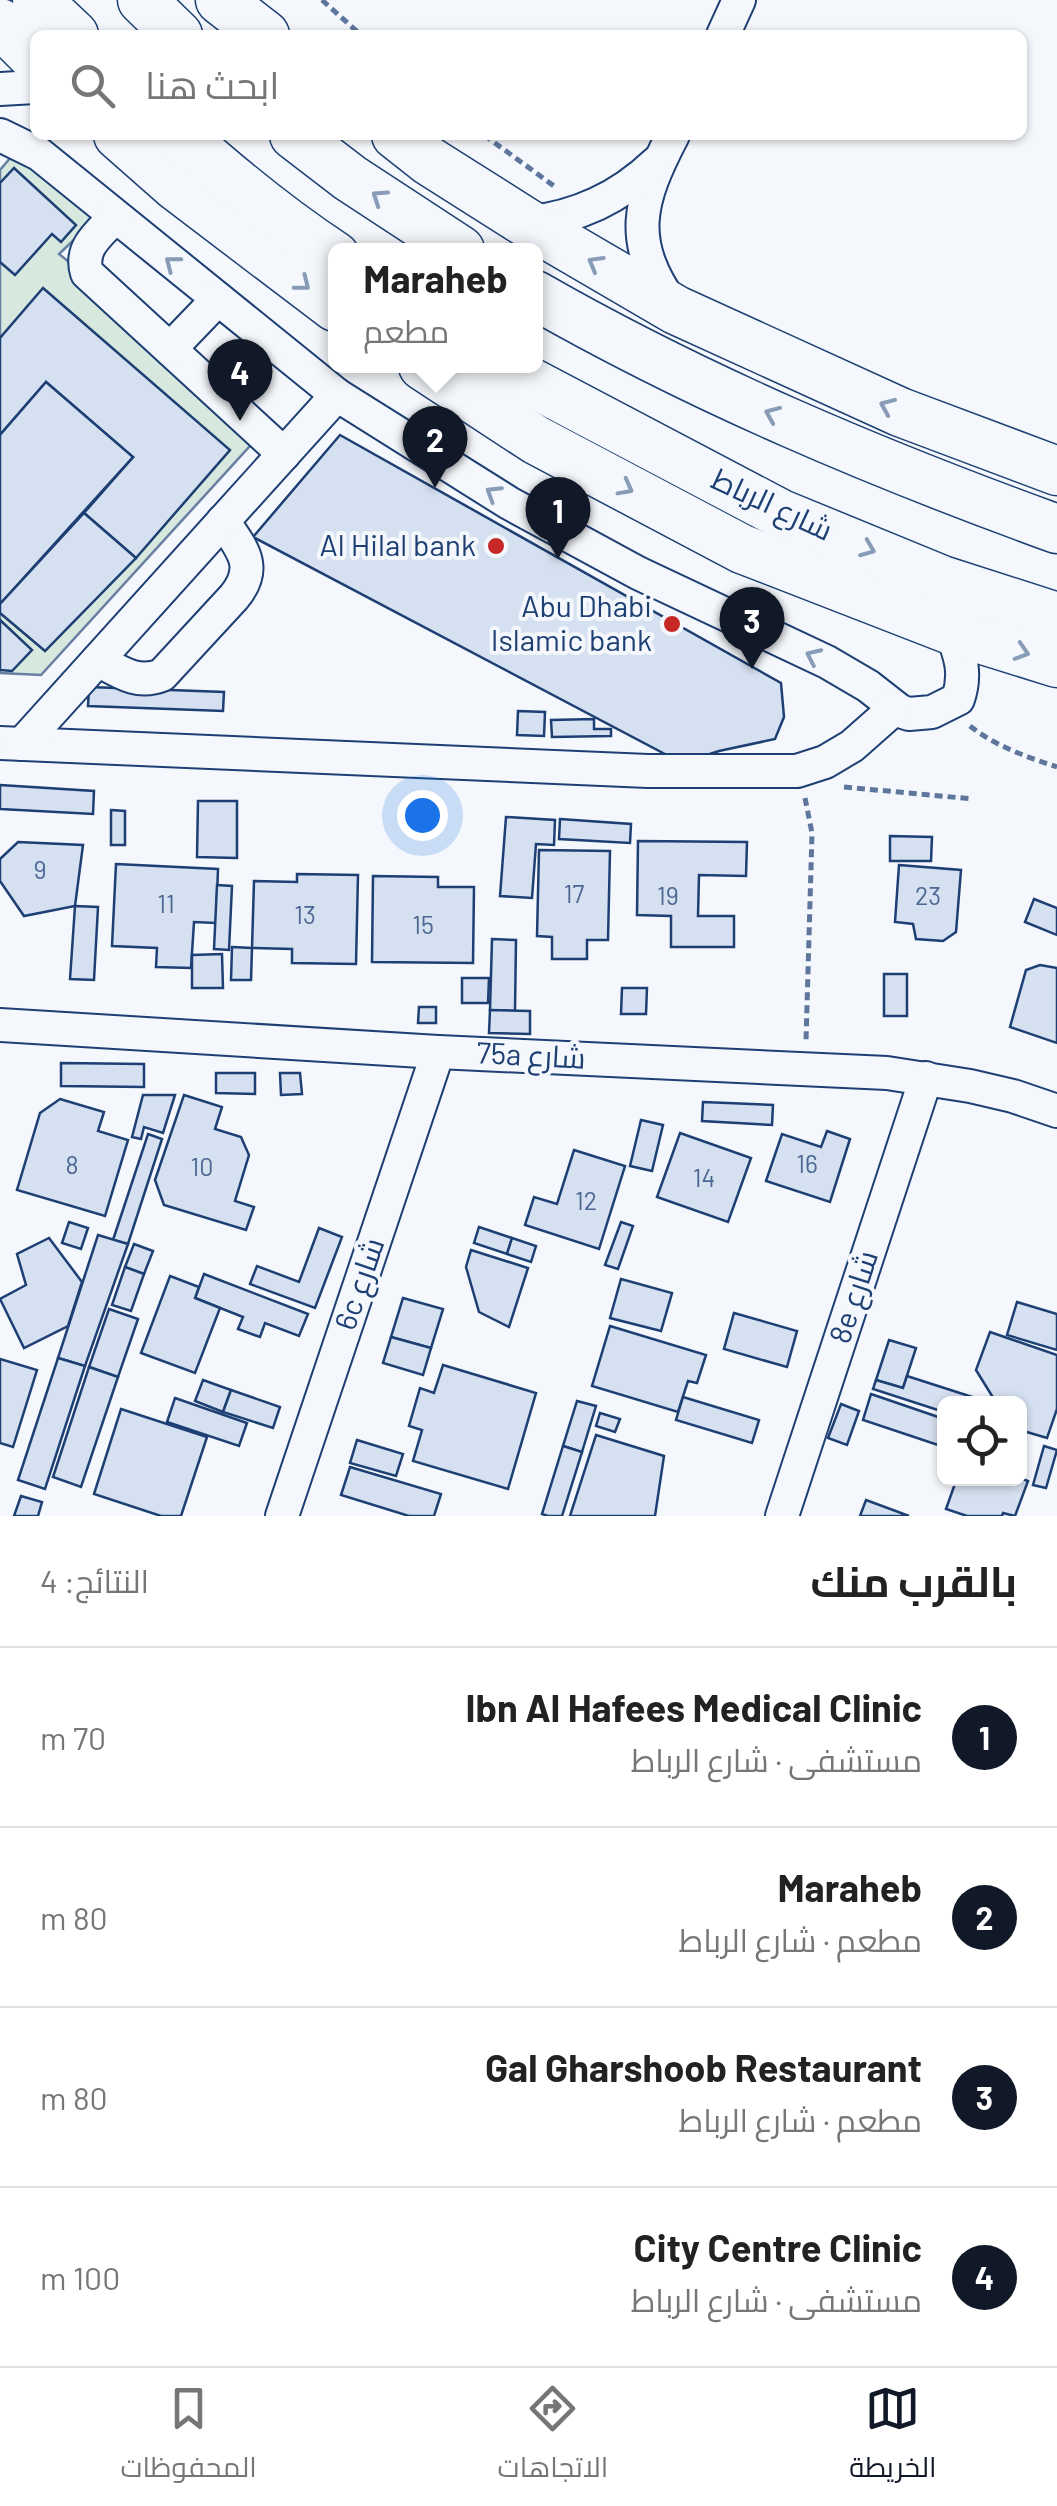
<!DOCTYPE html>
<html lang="ar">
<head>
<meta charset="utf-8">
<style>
  body { margin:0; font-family:Barlow,Cairo,sans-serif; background:#f2f2f2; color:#222; direction:rtl }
  .controls { position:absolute; right:30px; bottom:30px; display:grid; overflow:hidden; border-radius:15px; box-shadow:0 2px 8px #0004 }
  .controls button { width:90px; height:90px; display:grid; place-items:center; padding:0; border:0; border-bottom:2px solid #e0e0e0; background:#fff; color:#222; font:50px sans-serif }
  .you { position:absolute; left:422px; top:815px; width:35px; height:35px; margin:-25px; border:8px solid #fff; border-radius:50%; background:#1a73e8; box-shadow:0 0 0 15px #1a73e833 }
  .badge { display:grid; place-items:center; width:65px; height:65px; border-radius:50%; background:#111827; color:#fff; font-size:32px; font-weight:700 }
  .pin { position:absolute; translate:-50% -82px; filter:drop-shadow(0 2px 5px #0008) }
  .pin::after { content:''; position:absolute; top:52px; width:35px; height:30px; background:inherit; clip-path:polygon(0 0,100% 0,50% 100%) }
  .popup { position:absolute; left:328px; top:243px; width:215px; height:130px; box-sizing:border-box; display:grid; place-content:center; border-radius:15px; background:#fff; filter:drop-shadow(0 2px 8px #0005); font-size:32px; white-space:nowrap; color:#767676 }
  .popup b { font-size:38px; color:#222 }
  .popup::after { content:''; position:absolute; left:50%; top:100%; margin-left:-20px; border:20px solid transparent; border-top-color:#fff }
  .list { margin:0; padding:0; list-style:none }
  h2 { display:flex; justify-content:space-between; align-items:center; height:130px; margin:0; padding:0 40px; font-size:42px }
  h2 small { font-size:32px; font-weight:400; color:#767676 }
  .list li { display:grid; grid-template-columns:65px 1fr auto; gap:30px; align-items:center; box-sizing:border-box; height:180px; padding:0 40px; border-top:2px solid #e0e0e0 }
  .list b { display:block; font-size:38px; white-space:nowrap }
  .list p { margin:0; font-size:32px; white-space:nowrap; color:#767676 }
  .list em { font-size:32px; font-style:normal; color:#767676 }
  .icon { flex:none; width:55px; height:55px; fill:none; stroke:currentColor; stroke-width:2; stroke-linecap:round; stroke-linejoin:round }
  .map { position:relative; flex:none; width:1057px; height:1516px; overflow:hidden; direction:ltr }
  .search { position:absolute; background:#fff; box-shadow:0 2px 8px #0004; left:30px; right:30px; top:30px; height:110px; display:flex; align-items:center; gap:25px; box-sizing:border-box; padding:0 35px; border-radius:15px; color:#767676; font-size:38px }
  .sheet { height:850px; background:#fff }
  nav { display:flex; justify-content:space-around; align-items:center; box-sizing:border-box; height:140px; border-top:2px solid #e0e0e0; background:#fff; font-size:28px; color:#767676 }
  nav a { display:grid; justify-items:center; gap:5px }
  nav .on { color:#111827 }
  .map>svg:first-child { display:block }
  .green { fill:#d7e8df; stroke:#687fa3; stroke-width:2.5 }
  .building { fill:#d5e0f0; stroke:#1d3f73; stroke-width:2.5 }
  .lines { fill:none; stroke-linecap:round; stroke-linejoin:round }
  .minor-casing { stroke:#1d3f73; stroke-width:36 }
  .highway-casing { stroke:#1d3f73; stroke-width:51 }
  .path { stroke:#5e769c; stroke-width:5; stroke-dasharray:8 5; stroke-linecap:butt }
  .minor { stroke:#f4f7fb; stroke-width:32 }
  .highway { stroke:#f4f7fb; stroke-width:48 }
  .oneway { stroke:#889bb7 }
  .poi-dot { fill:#c62828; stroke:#f4f7fb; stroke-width:4 }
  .labels { text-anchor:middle; stroke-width:8; stroke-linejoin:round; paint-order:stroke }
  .number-label { font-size:25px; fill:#4b6792 }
  .street-label { font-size:30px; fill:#1d3f73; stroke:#f4f7fb }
  .poi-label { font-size:30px; fill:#1d3f73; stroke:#f4f7fb; text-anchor:end }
</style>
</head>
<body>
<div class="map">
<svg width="1057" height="1516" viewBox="0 0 1057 1516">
  <rect width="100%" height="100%" fill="#f4f7fb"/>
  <polygon class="green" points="18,149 97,218 59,254 270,424 41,675 0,673 0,170"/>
  <g class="building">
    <polygon points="14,168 76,225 61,242 52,234 15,275 0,262 0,183"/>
    <polygon points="43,288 230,450 136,558 84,513 133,457 46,382 0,435 0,338"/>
    <polygon points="46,382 133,457 0,604 0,435"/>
    <polygon points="340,435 781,683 784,717 775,739 719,751 682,763 253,537"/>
    <polygon points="84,513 136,558 45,651 0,613 0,604"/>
    <polygon points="0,620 32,650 12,671 0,670"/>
    <polygon points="89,687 224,692 223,711 88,706"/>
    <polygon points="518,711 545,712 544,736 517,735"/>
    <polygon points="594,719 594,729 611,729 611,736 552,737 551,720"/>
    <polygon points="0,785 94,791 93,814 0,809"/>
    <polygon points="198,801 237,801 237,858 197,857"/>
    <polygon points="111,810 125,811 125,845 111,845"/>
    <polygon points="506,817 555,820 554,845 536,844 532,898 500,896"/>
    <polygon points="560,819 631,824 630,843 559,839"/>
    <polygon points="890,836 932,837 931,861 890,861"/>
    <polygon points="638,841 747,842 746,876 699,875 698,916 734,916 734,947 671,947 671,916 637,915"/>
    <polygon points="18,842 83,845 75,906 24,916 0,881 0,859"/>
    <polygon points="539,850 610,851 608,940 587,940 587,959 552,959 552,937 537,936"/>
    <polygon points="116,864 218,869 216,923 194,922 191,968 156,967 157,948 112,946"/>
    <polygon points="899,865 961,870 956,932 943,941 916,939 913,924 895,922"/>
    <polygon points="297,874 358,875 356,964 292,963 292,949 252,948 254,881 297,882"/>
    <polygon points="373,876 438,877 438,887 474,887 473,963 372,962"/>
    <polygon points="217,885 232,886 229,950 214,949"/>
    <polygon points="1034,899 1057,908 1057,935 1025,922"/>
    <polygon points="75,906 98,907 94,980 70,979"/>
    <polygon points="492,939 516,940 515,1011 490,1010"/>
    <polygon points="232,947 252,948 251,980 231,980"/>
    <polygon points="222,954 223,988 192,988 192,955"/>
    <polygon points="1040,965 1057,968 1057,1043 1010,1027 1026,970"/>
    <rect x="884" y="974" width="23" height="42"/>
    <polygon points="462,978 489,978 488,1003 462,1003"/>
    <polygon points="622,988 647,988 646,1014 621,1014"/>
    <polygon points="419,1007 436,1007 436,1023 418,1023"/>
    <polygon points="490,1010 530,1011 530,1034 489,1033"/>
    <polygon points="61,1063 144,1064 144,1087 61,1086"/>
    <polygon points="216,1073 255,1073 255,1094 216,1093"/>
    <polygon points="280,1073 300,1073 302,1094 281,1095"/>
    <polygon points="143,1095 175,1095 163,1133 144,1127 141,1139 132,1137"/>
    <polygon points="184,1095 222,1107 215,1129 241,1137 249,1155 235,1201 254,1207 246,1230 164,1205 155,1180"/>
    <polygon points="60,1099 104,1112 98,1131 128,1140 105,1216 17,1190 40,1113"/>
    <polygon points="703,1102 773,1105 772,1125 702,1121"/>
    <polygon points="641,1120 663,1125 652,1171 630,1166"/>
    <polygon points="827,1131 850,1139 830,1202 766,1181 782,1134 821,1147"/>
    <polygon points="680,1133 751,1158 728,1222 657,1197"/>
    <polygon points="148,1134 162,1139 128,1244 113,1240"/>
    <polygon points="574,1150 625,1166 599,1249 525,1225 534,1197 557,1204"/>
    <polygon points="69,1222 88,1228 81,1249 62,1243"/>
    <polygon points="621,1222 633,1226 618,1269 605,1265"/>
    <polygon points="479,1227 512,1238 507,1254 474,1243"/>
    <polygon points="319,1228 342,1237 315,1308 250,1284 257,1266 299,1282"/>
    <polygon points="98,1235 128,1244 85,1366 58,1358"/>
    <polygon points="49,1238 82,1282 68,1326 24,1348 0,1299 26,1285 17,1254"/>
    <polygon points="512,1238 536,1246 531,1262 507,1254"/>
    <polygon points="134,1244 153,1251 144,1274 125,1267"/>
    <polygon points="471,1250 528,1268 509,1327 479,1312 466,1267"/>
    <polygon points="125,1267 144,1274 131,1311 112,1305"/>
    <polygon points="204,1274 308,1314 299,1336 265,1323 260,1337 238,1329 243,1317 195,1298"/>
    <polygon points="170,1276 199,1287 195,1298 220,1308 195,1373 141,1353"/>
    <polygon points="621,1279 672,1293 661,1331 610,1318"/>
    <polygon points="403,1298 443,1309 431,1348 391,1337"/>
    <polygon points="1017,1302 1057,1314 1057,1350 1007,1335"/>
    <polygon points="109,1309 138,1319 118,1377 89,1367"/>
    <polygon points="734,1313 797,1331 787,1367 724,1349"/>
    <polygon points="610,1326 706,1355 697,1383 688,1381 678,1412 592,1386"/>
    <polygon points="990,1332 1057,1355 1057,1409 1047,1438 1020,1430 1020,1404 997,1404 976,1370"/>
    <polygon points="391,1337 431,1348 423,1375 383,1363"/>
    <polygon points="889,1340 916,1348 903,1388 876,1380"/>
    <polygon points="58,1358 85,1366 45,1489 18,1480"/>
    <polygon points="0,1359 37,1370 13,1447 0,1443"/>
    <polygon points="443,1365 536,1393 508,1489 413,1461 422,1430 409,1426 420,1388 434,1393"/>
    <polygon points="89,1367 118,1377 81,1487 53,1477"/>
    <polygon points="907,1376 994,1404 944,1404 944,1412 873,1389 876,1380 903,1388"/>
    <polygon points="203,1380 231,1390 223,1412 195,1401"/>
    <polygon points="231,1390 280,1407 273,1428 223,1412"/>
    <polygon points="871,1394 944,1419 944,1447 863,1420"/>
    <polygon points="683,1397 759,1420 752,1443 676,1420"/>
    <polygon points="175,1398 247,1423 239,1446 167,1422"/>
    <polygon points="577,1401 596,1406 582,1452 563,1446"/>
    <polygon points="841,1404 859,1411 847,1445 828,1438"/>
    <polygon points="121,1409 207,1437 181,1516 161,1516 94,1494"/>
    <polygon points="600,1413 620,1419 615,1432 596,1426"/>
    <polygon points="596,1435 664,1456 655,1516 570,1516"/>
    <polygon points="357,1440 403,1454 396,1476 350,1463"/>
    <polygon points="563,1446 582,1452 562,1516 548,1516 542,1514"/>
    <polygon points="1044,1446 1057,1450 1046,1488 1033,1485"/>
    <polygon points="350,1467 441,1494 434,1516 409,1516 341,1495"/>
    <polygon points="957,1478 1020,1478 1028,1481 1015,1516 1003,1513 1002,1516 967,1516 946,1509"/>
    <polygon points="21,1496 42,1502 38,1516 14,1516"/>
    <polygon points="866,1500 909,1516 860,1516"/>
  </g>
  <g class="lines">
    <g class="minor-casing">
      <g id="minor">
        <polyline points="723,35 739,0"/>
        <polyline points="0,89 35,87"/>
        <path d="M0,135L39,154L337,395L509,503L638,573L827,662L868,686L900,711L909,714L932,712L958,699C967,673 960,655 951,630"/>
        <path d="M673,135C638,202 627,241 673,306"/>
        <path d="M115,217C99,234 79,248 87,273L284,454"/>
        <path d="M527,223C578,217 619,198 656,163"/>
        <polyline points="170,349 218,299"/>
        <path d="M98,660C120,672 137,685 162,675L234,597C259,567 242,549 223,521"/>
        <polyline points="0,743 648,771 797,771 825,762 852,746 895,708"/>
        <polyline points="22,744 337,395"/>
        <polyline points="0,1025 438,1052 887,1073 970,1086 1013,1096 1057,1111"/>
        <polyline points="282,1516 438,1052"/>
        <polyline points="782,1516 926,1078"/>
      </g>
    </g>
    <g class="highway-casing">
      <g id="highway">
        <polyline points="37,0 74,35"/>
        <polyline points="142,0 178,35"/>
        <polyline points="220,0 265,35"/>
        <polyline points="0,23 35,58"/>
        <polyline points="118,135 177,187 335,307"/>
        <path d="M181,135C230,179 280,220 335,256"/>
        <polyline points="294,135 350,178 460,250"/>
        <polyline points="396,135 429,161 527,223 676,310 900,412 1057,471"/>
        <path d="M535,295C701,390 878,464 1057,529"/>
        <polyline points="423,366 536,440 742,549 951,630 1057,663"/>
        <polyline points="500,366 781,514 942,580 1057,617"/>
      </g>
    </g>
    <g class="path">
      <polyline points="322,0 361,35"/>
      <polyline points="484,135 554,186"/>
      <path d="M970,726C995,746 1027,757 1057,767"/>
      <polyline points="844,787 973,799"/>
      <polyline points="805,798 812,833 806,1041"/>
    </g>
    <use href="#minor" class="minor"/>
    <use href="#highway" class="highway"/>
  </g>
  <defs><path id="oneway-chevron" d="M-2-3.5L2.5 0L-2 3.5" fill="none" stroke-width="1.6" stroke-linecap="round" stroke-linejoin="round" transform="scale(2.5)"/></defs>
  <g class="oneway">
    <use href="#oneway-chevron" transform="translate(379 197) rotate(-146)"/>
    <use href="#oneway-chevron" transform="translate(172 263) rotate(-142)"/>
    <use href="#oneway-chevron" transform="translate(595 263) rotate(-150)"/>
    <use href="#oneway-chevron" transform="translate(303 284) rotate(38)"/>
    <use href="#oneway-chevron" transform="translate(887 406) rotate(-157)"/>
    <use href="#oneway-chevron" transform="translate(772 414) rotate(-157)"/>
    <use href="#oneway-chevron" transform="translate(626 488) rotate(28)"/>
    <use href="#oneway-chevron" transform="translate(493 493) rotate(-148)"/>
    <use href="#oneway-chevron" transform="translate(868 549) rotate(22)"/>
    <use href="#oneway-chevron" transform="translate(1022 652) rotate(17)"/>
    <use href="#oneway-chevron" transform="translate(813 656) rotate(-155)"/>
  </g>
  <g class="poi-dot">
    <circle cx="496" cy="546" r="10"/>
    <circle cx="672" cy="624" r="10"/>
  </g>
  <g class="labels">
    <g class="number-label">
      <text x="40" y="879">9</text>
      <text x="574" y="903">17</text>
      <text x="668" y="905">19</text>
      <text x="928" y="905">23</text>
      <text x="166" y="913">11</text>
      <text x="305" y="924">13</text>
      <text x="423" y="934">15</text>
      <text x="807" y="1173">16</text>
      <text x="72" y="1174">8</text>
      <text x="202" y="1176">10</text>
      <text x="704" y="1187">14</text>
      <text x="586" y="1210">12</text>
    </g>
    <g class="street-label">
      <text transform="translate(772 505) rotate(25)" y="10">شارع الرباط</text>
      <text transform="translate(531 1056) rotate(3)" y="10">75a شارع</text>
      <text transform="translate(360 1284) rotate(-71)" y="10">6c شارع</text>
      <text transform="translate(854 1297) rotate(-72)" y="10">8e شارع</text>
    </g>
    <g class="poi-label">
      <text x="476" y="556">Al Hilal bank</text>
      <text x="652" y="617">Abu Dhabi<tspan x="652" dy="34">Islamic bank</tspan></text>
    </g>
  </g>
</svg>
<div class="controls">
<button><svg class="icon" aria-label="locate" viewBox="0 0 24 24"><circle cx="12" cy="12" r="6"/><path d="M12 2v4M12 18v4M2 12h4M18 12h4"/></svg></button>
</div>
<div class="you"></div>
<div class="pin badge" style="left:558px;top:559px">1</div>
<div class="pin badge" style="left:435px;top:488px">2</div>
<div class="popup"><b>Maraheb</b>مطعم</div>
<div class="pin badge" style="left:752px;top:669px">3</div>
<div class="pin badge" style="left:240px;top:421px">4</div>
<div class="search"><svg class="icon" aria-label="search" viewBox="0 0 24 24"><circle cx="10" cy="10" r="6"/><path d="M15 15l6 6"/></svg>ابحث هنا</div>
</div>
<section class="sheet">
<h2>بالقرب منك<small>النتائج: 4</small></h2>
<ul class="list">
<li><span class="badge">1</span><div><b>Ibn Al Hafees Medical Clinic</b><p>مستشفى · شارع الرباط</p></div><em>70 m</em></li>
<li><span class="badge">2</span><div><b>Maraheb</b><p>مطعم · شارع الرباط</p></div><em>80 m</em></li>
<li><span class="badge">3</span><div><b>Gal Gharshoob Restaurant</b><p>مطعم · شارع الرباط</p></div><em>80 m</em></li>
<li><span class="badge">4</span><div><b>City Centre Clinic</b><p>مستشفى · شارع الرباط</p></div><em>100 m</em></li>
</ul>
</section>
<nav>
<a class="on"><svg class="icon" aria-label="map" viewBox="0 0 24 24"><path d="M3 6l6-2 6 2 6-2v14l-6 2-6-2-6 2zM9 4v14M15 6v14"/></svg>الخريطة</a>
<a><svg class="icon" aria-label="directions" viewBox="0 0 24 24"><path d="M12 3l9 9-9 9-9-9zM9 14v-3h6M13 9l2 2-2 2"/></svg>الاتجاهات</a>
<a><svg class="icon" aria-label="saved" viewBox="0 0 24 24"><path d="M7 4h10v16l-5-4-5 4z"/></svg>المحفوظات</a>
</nav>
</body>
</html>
